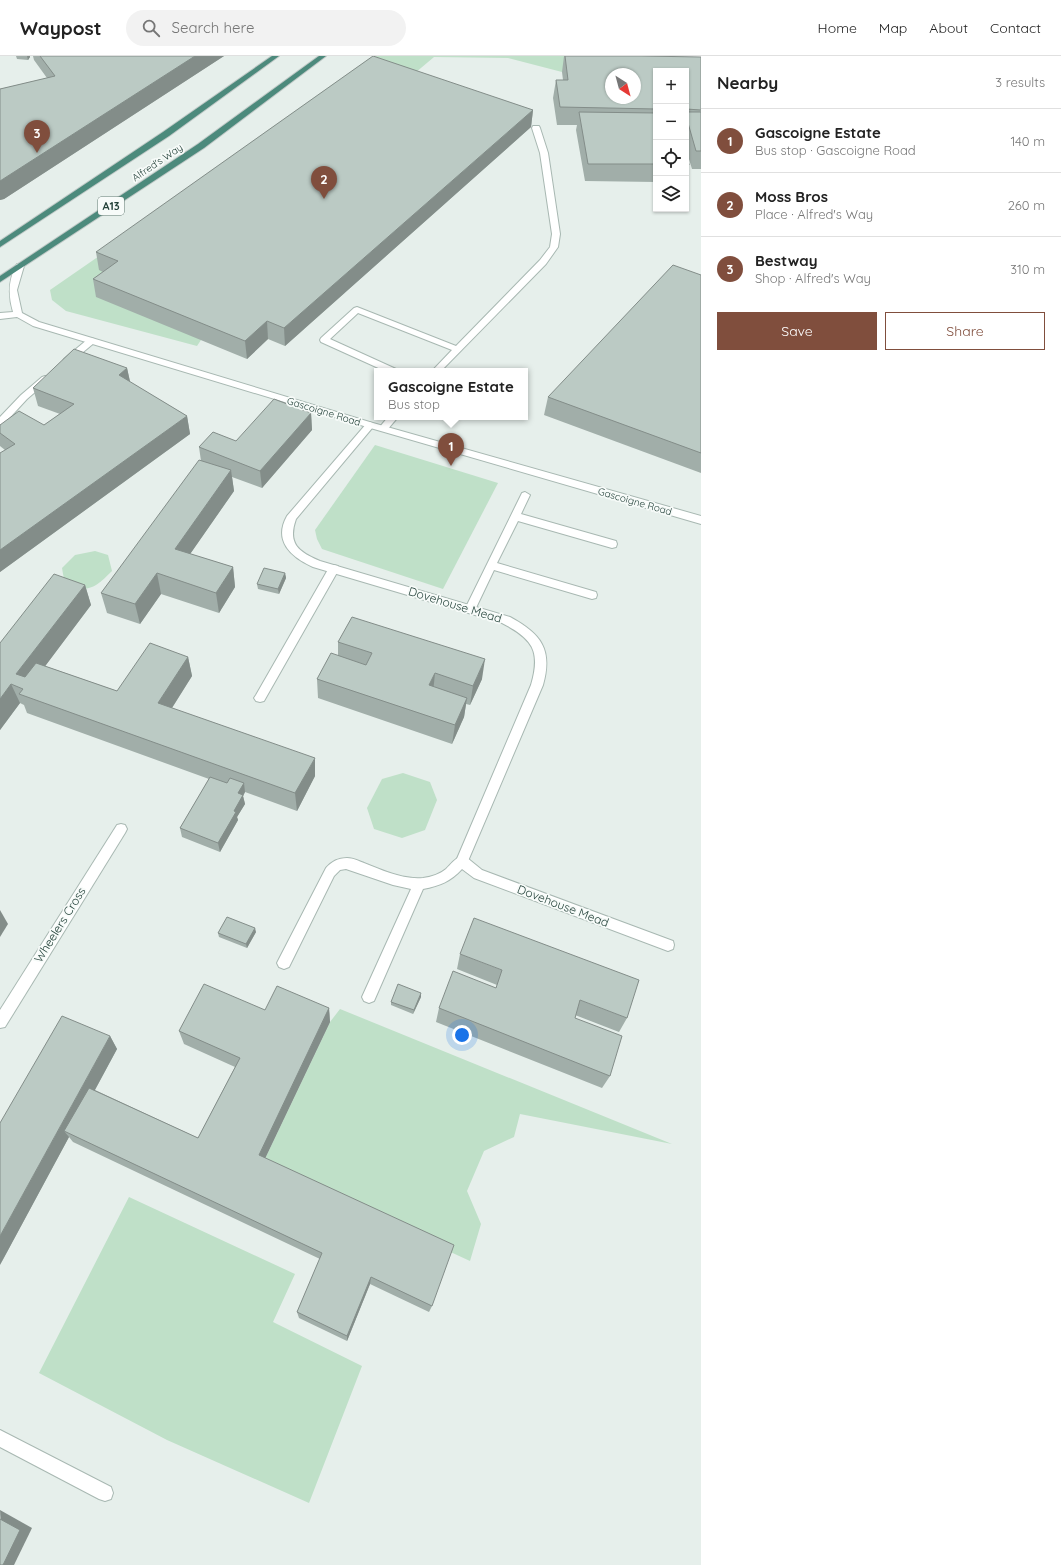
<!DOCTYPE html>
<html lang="en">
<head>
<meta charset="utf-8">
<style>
  body { margin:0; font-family:Quicksand,sans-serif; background:#f2f2f2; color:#222 }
  .controls { position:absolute; right:12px; top:12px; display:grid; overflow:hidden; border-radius:0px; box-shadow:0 1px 3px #0004 }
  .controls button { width:36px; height:36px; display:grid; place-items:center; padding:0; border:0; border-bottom:1px solid #e0e0e0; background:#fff; color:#222; font:20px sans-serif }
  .compass { position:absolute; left:605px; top:12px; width:36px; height:36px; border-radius:50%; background:#fff; box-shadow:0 1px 3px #0004; rotate:144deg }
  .you { position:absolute; left:462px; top:979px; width:14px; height:14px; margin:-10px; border:3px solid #fff; border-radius:50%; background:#1a73e8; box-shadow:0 0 0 6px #1a73e833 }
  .badge { display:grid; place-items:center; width:26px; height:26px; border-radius:50%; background:#804e3d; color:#fff; font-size:13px; font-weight:700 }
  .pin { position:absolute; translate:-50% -33px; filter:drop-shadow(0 1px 2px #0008) }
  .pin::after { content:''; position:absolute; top:21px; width:14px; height:12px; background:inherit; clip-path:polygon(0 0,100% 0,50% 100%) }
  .popup { position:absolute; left:374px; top:312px; width:154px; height:52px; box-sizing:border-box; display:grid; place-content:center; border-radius:0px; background:#fff; filter:drop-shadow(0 1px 3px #0005); font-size:13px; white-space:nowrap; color:#767676 }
  .popup b { font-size:15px; color:#222 }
  .popup::after { content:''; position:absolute; left:50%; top:100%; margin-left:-8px; border:8px solid transparent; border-top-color:#fff }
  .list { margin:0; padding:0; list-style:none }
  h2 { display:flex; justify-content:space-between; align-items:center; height:52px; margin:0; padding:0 16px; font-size:17px }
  h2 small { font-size:13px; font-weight:400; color:#767676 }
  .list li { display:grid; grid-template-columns:26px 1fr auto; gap:12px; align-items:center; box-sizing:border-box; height:64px; padding:0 16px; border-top:1px solid #e0e0e0 }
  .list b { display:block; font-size:15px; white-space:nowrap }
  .list p { margin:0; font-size:13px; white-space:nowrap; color:#767676 }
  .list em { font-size:13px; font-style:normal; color:#767676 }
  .actions { display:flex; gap:8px; padding:12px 16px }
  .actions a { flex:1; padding:9px 0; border:1px solid #804e3d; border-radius:0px; text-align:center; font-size:14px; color:#804e3d }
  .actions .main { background:#804e3d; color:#fff }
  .icon { flex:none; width:22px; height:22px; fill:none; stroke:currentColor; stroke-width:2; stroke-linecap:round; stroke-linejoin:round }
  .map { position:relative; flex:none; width:701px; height:1509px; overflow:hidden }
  header { display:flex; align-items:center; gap:24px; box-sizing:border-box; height:56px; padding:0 20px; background:#fff; border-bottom:1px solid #e0e0e0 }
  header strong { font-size:19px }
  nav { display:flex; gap:22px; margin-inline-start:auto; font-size:14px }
  .search { width:280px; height:36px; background:#f2f2f2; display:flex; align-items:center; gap:10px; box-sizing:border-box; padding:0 14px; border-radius:22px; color:#767676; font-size:15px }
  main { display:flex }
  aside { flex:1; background:#fff }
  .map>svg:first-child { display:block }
  .green { fill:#bfe0c8 }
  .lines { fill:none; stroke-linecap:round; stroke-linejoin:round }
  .service-casing { stroke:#a8b8b2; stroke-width:2 }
  .minor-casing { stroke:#a8b8b2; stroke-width:2 }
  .tertiary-casing { stroke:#a8b8b2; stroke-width:2 }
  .trunk-casing { stroke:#c2cac8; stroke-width:2 }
  .service { fill:#fff; fill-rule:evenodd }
  .minor { fill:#fff; fill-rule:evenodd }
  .tertiary { fill:#fff; fill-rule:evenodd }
  .trunk { fill:#4c8a7c; fill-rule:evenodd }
  .wall { fill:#a1aea9 }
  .shaded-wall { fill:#838d89 }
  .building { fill:#bbcac4; stroke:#838d89; fill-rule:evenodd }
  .labels { text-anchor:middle; stroke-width:3.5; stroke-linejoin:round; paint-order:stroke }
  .far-street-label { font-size:10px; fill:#24423a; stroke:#f7fbf9 }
  .shield { fill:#f7fbf9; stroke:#637a73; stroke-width:1 }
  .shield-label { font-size:11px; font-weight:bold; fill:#24423a }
  .street-label { font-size:12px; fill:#24423a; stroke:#f7fbf9 }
</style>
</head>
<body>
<header>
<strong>Waypost</strong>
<div class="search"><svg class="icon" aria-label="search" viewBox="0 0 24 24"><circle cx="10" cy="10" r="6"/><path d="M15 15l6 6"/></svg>Search here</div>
<nav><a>Home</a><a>Map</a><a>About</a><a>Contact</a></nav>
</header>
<main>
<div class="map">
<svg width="701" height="1509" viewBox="0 0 701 1509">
  <rect width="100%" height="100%" fill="#e6efeb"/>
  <g class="green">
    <polygon points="373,0 580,0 562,16 508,2 434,1 402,28 122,223 201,284 197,290 66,255 52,244 50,234 196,133 191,129"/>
    <polygon points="375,389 498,427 443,533 322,493 317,483 315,474"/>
    <path d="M95,495L108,499L112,515C95,532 89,537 65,529L62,512L75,499Z"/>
    <polygon points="403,717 430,726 437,744 425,774 402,782 374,773 367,752 382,723"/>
    <polygon points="340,953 672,1088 520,1058 514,1081 484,1095 467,1135 481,1168 470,1205 262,1109 330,966"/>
    <polygon points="129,1141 295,1218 273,1266 362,1310 309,1447 167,1384 39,1317"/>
  </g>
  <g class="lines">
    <g class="service-casing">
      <g id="service">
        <polygon points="676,0 701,0 701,2 674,3 673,2"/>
        <polygon points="533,70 539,70 540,72 548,97 560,178 558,191 546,208 441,315 432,315 452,294 358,257 330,283 396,313 397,315 385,315 321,286 320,284 321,282 354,252 357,251 456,290 540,204 550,191 552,178 540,97 532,72"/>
        <polygon points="91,282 94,283 95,285 94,287 70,307 64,307 63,305 64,303 88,283"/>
        <polygon points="45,320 48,321 49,323 48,325 27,343 3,369 0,370 0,361 21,339 42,321"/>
        <polygon points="388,361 398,361 387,374 381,374 379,372"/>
        <polygon points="525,436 530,439 521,458 616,485 617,488 616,491 612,492 518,465 497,507 596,536 597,539 596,542 592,543 494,514 474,556 466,556 465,553 522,437"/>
        <polygon points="334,509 338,510 339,513 264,645 260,646 256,645 254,642 256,639 330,510"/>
        <path d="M462,800L466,801L482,814L673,885L674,889L673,893L668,895L474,822L462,813C451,825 440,830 423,833L374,945L369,947L364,945L362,941L411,833L393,829L346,813L340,814L334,820L289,911L284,913L279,911L277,907L279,903L326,812C331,806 338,802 347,802C353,802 359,805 364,807C382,814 403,824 423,822C431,821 440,818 446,813C451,808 455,802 462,800Z"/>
      </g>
    </g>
    <g class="minor-casing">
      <g id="minor">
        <path d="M370,366L375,369L373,371L296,463C287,488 299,496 320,505L510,561C541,578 553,593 543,629L468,805L466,809L462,810L458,809L456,805L531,629C541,595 533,583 502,567L313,511C291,501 273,485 287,460L367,367Z"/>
        <polygon points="121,768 125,769 127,773 125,777 5,971 0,972 0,954 117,769"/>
        <polygon points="0,1374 111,1431 113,1437 111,1443 105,1445 99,1443 0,1391"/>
      </g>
    </g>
    <g class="tertiary-casing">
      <path id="tertiary" d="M17,208H20L24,210L17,234L22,257L39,266L373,367L701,460V468L367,371L33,270L17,261L0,263V257L13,256C8,239 8,224 17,208Z"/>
    </g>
    <g class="trunk-casing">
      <g id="trunk">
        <polygon points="272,0 279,0 169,80 0,191 0,185 163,76"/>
        <polygon points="319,0 326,0 204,92 0,226 0,220 198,88"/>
      </g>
    </g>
    <use href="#service" class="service"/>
    <use href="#minor" class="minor"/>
    <use href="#tertiary" class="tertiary"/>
    <use href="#trunk" class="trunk"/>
  </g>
  <g class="wall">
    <polygon points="16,0 30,0 30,1 28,4 17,3"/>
    <polygon points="33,0 224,0 4,143 0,144 0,33 47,22 34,4"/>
    <polygon points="564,0 642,0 701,1 701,113 692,113 686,93 686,15 656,15 656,126 585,125 576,74 577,69 557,69 553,42 556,24 563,24 562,16"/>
    <polygon points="533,54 531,71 285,290 268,283 247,303 96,241 93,223 103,216 99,214 96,196"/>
    <polygon points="686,97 689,109 686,121"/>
    <polygon points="701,219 701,417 544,359 548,341"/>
    <polygon points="127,312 130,326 187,360 190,378 0,516 5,394 0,390 0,369 44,369 60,358 38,350 33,332"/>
    <polygon points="311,357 312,374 262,432 232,421 234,435 190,498 233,511 235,531 219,557 161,538 140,568 107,557 101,537 201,405 199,391 236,385"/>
    <polygon points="285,517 286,522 279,538 258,533 257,528"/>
    <polygon points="85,529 91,549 45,610 117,635 188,601 192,620 172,652 315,720 297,755 245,736 243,740 245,748 237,761 238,764 220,796 182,781 180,772 209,723 27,657 24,649 20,647 0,674 0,587"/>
    <polygon points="338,586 482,623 470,649 466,648 464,661 452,688 318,642 317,623 338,600"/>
    <polygon points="256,876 247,892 219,881 218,877"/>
    <polygon points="460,898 627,962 619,976 575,959 575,962 610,1020 602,1032 436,966 439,952 496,932 497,929 457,913"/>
    <polygon points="421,941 413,958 391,949 391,946"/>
    <polygon points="329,952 330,966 265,1102 432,1250 429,1256 370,1228 347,1285 299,1262 297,1256 320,1203 73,1086 69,1081 0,1209 110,980 117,993 95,1034 198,1082 235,1011 184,988 179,975 265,954"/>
  </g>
  <g class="shaded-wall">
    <polygon points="27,0 30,0 30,1 28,4"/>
    <polygon points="195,0 224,0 4,143 0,144 0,125"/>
    <polygon points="533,54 531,71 285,290 284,272"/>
    <polygon points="267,265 268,283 247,303 245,285"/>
    <polygon points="127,312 131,330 119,319"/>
    <polygon points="311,357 312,374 262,432 260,415"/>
    <polygon points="187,360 190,378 0,516 0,494"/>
    <polygon points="231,414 234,435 179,514 175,493"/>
    <polygon points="233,511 235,531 219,557 216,537"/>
    <polygon points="157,517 161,538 140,568 135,548"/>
    <polygon points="285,517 286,522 279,538 278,533"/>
    <polygon points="85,529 91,549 25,637 16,618"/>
    <polygon points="188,601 192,620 163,666 158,647"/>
    <polygon points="485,603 482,623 470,649 473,630"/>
    <polygon points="435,617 433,637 429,629"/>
    <polygon points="11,628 20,647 0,674 0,643"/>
    <polygon points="467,642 464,661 452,688 455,669"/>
    <polygon points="315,702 315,720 297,755 295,737"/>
    <polygon points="244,727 245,736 243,740 245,748 237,761 238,764 220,796 218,787 234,755 238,737"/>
    <polygon points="0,854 8,868 0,881"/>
    <polygon points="255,872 256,876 247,892 246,888"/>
    <polygon points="421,937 421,941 413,958 414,954"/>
    <polygon points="329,952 330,966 262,1109 259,1099"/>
    <polygon points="110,980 117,993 71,1078 64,1075 69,1081 0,1209 0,1180"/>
    <polygon points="371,1221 370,1228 347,1285 347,1280"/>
    <polygon points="0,1454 32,1472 14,1509 3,1509"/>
  </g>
  <g class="building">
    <polygon points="40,0 195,0 0,125 0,33 55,20"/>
    <polygon points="373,0 533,54 284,272 267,265 245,285 93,223 118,205 96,196"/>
    <path d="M565,0H642L701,1V54L686,53V15H656V53L560,51L556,24H568ZM611,18H635V42H611Z"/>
    <polygon points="579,56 656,57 656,108 588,108"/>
    <polygon points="686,56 701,56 701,95 696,95 686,60"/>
    <polygon points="686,97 689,109 686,109"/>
    <polygon points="673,209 701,219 701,397 548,341"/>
    <polygon points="74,293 127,312 119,319 187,360 0,494 0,397 15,388 0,377 0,369 19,355 44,369 74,348 33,332"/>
    <polygon points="274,343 311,357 260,415 199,391 213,376 236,385"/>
    <polygon points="199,404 231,414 175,493 233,511 216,537 157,517 135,548 101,537"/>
    <polygon points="264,512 285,517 278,533 257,528"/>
    <polygon points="54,518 85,529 16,618 25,621 36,607 117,635 150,587 188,601 158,647 315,702 295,737 19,638 23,633 11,628 0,643 0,587"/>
    <polygon points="352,561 485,603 473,630 435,617 429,629 467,642 455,669 317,623 331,597 366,609 372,597 338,586"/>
    <polygon points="210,721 227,727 230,722 244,727 238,737 243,739 234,755 236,756 218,787 180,772"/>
    <polygon points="227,861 255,872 246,888 218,877"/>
    <polygon points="474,862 639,924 627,962 580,944 575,962 622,980 610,1020 439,952 453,915 496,932 502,914 460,898"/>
    <polygon points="204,928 265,954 277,930 329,952 259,1099 454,1189 432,1250 371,1221 347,1280 297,1256 322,1197 64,1075 89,1032 198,1082 240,1002 179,975"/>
    <polygon points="398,928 421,937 414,954 391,946"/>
    <polygon points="62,960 110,980 0,1180 0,1067"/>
    <polygon points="0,1463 20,1474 3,1509 0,1509"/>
  </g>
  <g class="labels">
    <g class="far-street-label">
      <text transform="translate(157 106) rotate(-34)" y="4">Alfred's Way</text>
      <text transform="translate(324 355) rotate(17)" y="4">Gascoigne Road</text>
      <text transform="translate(635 445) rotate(16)" y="4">Gascoigne Road</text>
    </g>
    <rect class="shield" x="98" y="141" width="26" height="18" rx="3"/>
    <g class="shield-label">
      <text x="111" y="154">A13</text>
    </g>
    <g class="street-label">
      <text transform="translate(455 549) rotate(17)" y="4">Dovehouse Mead</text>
      <text transform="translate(563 850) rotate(21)" y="4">Dovehouse Mead</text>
      <text transform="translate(60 869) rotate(-58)" y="4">Wheelers Cross</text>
    </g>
  </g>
</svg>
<div class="controls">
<button>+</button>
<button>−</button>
<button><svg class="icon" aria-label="locate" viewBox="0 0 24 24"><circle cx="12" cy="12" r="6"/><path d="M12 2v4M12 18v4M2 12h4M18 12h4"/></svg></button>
<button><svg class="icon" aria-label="layers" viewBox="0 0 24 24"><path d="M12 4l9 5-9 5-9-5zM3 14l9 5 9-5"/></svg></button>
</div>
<svg class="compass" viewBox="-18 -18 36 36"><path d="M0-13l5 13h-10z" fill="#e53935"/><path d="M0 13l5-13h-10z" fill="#767676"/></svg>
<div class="you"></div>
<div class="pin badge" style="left:451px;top:410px">1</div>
<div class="popup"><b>Gascoigne Estate</b>Bus stop</div>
<div class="pin badge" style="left:324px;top:143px">2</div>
<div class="pin badge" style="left:37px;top:97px">3</div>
</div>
<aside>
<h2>Nearby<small>3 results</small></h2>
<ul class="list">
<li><span class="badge">1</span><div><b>Gascoigne Estate</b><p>Bus stop · Gascoigne Road</p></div><em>140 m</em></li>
<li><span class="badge">2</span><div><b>Moss Bros</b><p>Place · Alfred's Way</p></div><em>260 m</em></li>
<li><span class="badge">3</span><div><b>Bestway</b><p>Shop · Alfred's Way</p></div><em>310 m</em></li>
</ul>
<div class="actions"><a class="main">Save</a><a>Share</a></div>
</aside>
</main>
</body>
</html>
